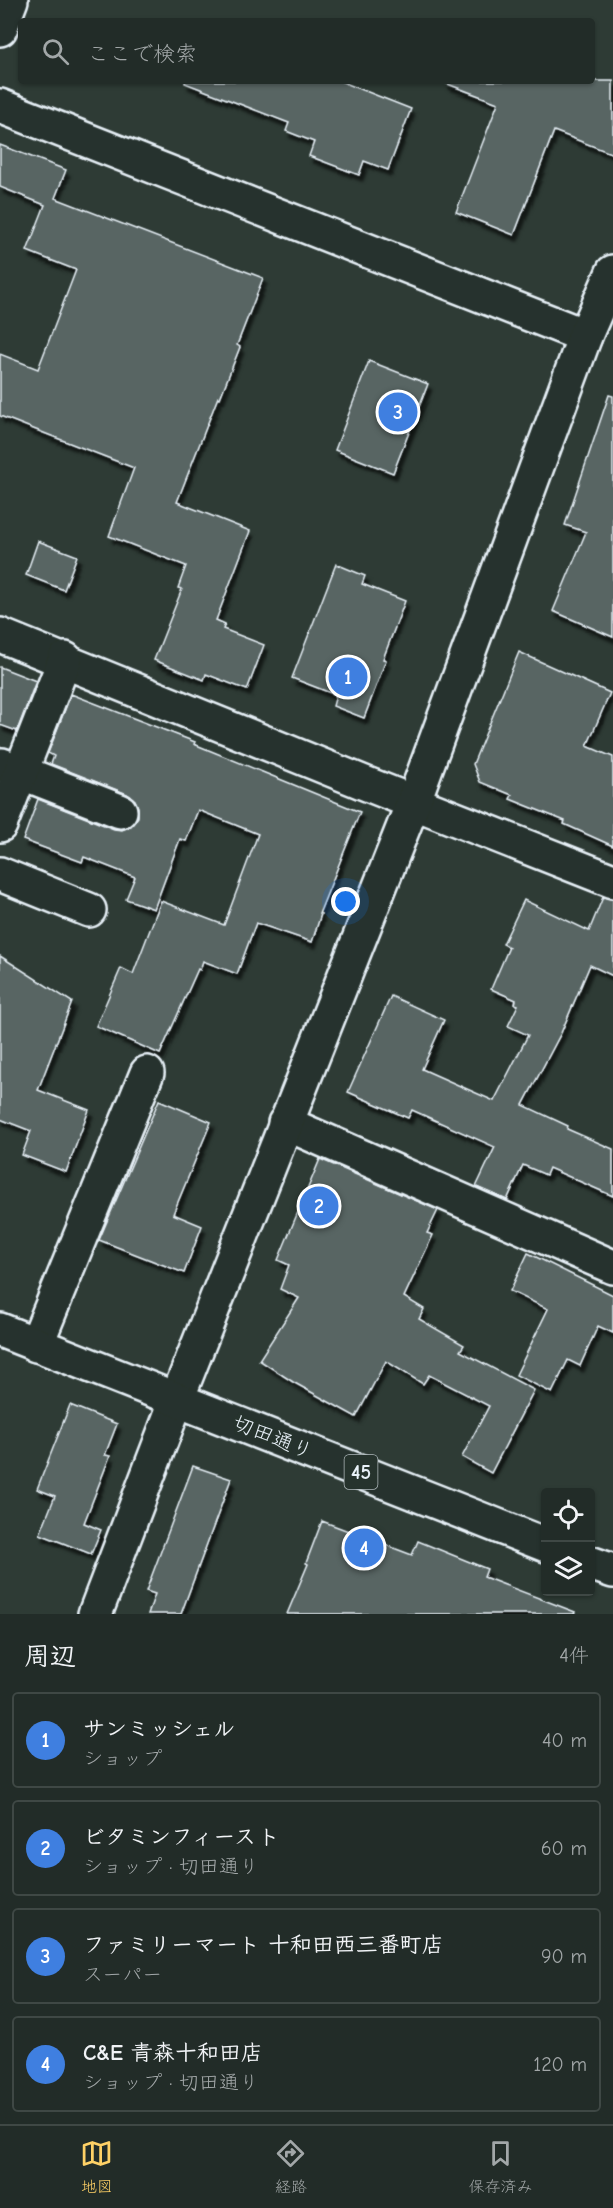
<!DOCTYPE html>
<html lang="ja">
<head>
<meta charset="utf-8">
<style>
  body { margin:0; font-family:"Comic Neue","Klee One",sans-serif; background:#2a3430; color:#f1f3f6 }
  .controls { position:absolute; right:18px; bottom:18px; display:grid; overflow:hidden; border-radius:6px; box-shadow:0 2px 4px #0004 }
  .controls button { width:54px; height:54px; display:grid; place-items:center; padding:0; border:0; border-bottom:2px solid #3f4845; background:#222c28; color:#f1f3f6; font:30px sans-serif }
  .you { position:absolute; left:346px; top:902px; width:21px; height:21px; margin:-15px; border:4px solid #fff; border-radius:50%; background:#1a73e8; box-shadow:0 0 0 9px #1a73e833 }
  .badge { display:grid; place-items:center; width:39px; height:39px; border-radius:50%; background:#ffd166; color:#fff; font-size:20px; font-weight:700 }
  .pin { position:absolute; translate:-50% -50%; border:3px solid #fff; box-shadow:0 2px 6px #0006 }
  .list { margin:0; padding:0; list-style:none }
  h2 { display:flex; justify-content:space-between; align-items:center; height:78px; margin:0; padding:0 24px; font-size:26px }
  h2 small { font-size:20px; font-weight:400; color:#a2a7a8 }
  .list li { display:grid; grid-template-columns:39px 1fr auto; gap:18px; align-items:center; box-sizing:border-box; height:96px; margin:0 12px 12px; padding:0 12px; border:2px solid #3f4845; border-radius:6px }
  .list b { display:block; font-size:22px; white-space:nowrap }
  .list p { margin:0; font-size:20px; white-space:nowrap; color:#a2a7a8 }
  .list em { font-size:20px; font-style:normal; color:#a2a7a8 }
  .icon { flex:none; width:33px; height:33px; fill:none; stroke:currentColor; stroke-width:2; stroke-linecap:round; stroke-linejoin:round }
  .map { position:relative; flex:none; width:613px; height:1614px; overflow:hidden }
  .search { position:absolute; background:#222c28; box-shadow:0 2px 4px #0004; left:18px; right:18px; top:18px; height:66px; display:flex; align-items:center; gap:15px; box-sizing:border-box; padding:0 21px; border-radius:6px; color:#a2a7a8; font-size:22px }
  .sheet { height:510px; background:#222c28 }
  nav { display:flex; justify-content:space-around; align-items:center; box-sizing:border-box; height:84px; border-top:2px solid #3f4845; background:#222c28; font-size:16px; color:#a2a7a8 }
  nav a { display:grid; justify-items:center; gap:3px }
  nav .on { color:#ffd166 }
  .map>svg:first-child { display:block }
  .building { fill:#596563; stroke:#e8f1f8; stroke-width:1.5; filter:url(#shadow) }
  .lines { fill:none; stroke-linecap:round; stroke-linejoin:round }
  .minor-casing { stroke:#e8f1f8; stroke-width:38 }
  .major-casing { stroke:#e8f1f8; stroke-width:38 }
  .minor { stroke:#26332d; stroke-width:33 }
  .major { stroke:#26332d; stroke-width:33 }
  .labels { text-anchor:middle; stroke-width:6; stroke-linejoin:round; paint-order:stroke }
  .shield { fill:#26332d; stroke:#aeb8bb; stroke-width:1.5 }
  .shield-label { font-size:20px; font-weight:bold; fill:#e8f1f8 }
  .street-label { font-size:21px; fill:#e8f1f8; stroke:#26332d }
</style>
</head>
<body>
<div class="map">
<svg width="613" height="1614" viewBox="0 0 613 1614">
  <defs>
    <filter id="shadow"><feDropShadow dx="3.5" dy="6" stdDeviation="1.5" flood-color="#0009"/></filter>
  </defs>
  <rect width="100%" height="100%" fill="#2e3b35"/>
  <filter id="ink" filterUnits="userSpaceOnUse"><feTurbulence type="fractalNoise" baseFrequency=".0167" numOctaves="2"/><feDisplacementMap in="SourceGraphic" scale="12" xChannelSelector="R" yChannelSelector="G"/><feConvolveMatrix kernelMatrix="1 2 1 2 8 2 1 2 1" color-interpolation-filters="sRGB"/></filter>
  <g filter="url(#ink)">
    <g class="building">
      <polygon points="185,81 340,81 411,109 388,170 364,161 359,175 309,156 314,142 286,131 289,123 185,83"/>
      <polygon points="446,81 613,81 613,154 554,131 514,235 456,212 498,103 445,83"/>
      <polygon points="0,145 66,170 55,198 263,278 237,345 240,347 220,398 218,397 177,502 250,531 216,620 225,624 223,629 264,645 247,690 206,674 204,680 154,660 182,589 178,588 186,566 109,536 134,468 0,416 0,354 38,369 76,270 27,251 45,205 0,187"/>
      <polygon points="369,361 428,384 393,473 335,450"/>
      <polygon points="609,395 613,396 613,637 553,611 586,532 565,525"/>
      <polygon points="38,541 77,556 64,590 26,575"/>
      <polygon points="336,564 365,576 362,584 405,601 383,659 386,660 364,718 333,706 336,695 292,678"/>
      <polygon points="519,652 610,693 587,746 613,757 613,846 564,824 565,821 510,799 512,795 480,782 473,764"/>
      <polygon points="0,667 36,681 17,731 0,725"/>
      <polygon points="71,694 195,742 194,744 360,812 319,914 321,914 312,942 256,923 237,974 203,961 200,970 198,969 160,1054 96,1026 121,968 133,974 161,901 224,925 258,834 198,810 186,841 180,839 154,909 126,899 135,877 84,857 82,862 23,840 38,799 114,829 122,830 131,826 138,817 138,808 135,800 127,794 51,764 54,756 48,753"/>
      <polygon points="603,897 613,899 613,976 590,965 561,1033 523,1105 568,1126 567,1129 613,1149 613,1196 549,1168 546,1175 523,1165 507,1200 476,1187 495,1147 412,1110 408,1118 348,1092 391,996 444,1020 422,1069 494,1101 528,1035 508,1026 518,1005 515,1004 516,1000 491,989 509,947 503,944 524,900 589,931"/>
      <polygon points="0,956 72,1002 38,1090 89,1110 66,1172 22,1155 31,1131 0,1119"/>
      <polygon points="159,1100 211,1122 173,1214 202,1226 184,1273 99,1240"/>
      <polygon points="320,1159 438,1210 427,1233 433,1235 404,1297 424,1309 419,1319 464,1345 460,1351 534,1390 491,1473 462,1457 489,1406 429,1375 423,1384 386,1361 356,1417 293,1382 259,1360 299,1298 280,1289 289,1265 278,1260"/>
      <polygon points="528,1253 613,1295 613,1333 598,1326 580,1366 568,1360 552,1393 516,1375 548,1309 510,1291"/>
      <polygon points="70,1405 117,1424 105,1455 110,1456 84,1523 101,1530 91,1554 40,1534 55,1496 37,1489"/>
      <polygon points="193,1466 231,1479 181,1614 148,1614 155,1594 146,1591"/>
      <polygon points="322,1521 412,1555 418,1541 487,1569 484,1577 575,1612 574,1614 287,1614 308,1564 306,1563"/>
    </g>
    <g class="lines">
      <g class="minor-casing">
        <g id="minor">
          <polyline points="0,29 11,0"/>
          <polyline points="0,106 585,336"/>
          <polyline points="0,635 367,784 613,881"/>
          <polyline points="2,765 120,811"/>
          <polyline points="0,825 65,659"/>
          <polyline points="0,874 89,910"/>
          <polyline points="285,1123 613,1267"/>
          <polyline points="36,1345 147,1073"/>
          <polyline points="95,1614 177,1399 413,803 585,336 613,272"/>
        </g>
      </g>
      <g class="major-casing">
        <g id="major">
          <polyline points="0,1330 546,1545"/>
          <polyline points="590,1563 613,1571"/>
        </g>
      </g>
      <use href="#minor" class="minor"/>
      <use href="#major" class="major"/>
    </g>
  </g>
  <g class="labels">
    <rect class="shield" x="344.5" y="1455" width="33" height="34" rx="4.5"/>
    <g class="shield-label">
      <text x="361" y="1479">45</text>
    </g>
    <g class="street-label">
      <text transform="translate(273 1437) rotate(22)" y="7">切田通り</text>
    </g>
  </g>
</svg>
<div class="controls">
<button><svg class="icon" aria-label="locate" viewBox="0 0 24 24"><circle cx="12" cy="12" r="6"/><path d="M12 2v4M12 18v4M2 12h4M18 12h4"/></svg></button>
<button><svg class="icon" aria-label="layers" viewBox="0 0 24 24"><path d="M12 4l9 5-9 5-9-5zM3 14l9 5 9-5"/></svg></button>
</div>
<div class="you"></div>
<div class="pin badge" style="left:348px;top:677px;background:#3f7fe0">1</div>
<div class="pin badge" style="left:319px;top:1206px;background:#3f7fe0">2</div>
<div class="pin badge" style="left:398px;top:412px;background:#3f7fe0">3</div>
<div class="pin badge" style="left:364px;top:1548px;background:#3f7fe0">4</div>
<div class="search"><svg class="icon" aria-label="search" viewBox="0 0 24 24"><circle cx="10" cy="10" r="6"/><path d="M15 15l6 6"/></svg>ここで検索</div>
</div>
<section class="sheet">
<h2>周辺<small>4件</small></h2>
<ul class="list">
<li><span class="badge" style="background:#3f7fe0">1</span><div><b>サンミッシェル</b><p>ショップ</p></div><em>40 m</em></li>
<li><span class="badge" style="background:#3f7fe0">2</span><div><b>ビタミンフィースト</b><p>ショップ · 切田通り</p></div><em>60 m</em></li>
<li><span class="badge" style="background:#3f7fe0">3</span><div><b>ファミリーマート 十和田西三番町店</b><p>スーパー</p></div><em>90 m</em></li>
<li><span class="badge" style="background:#3f7fe0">4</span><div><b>C&amp;E 青森十和田店</b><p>ショップ · 切田通り</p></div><em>120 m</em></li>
</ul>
</section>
<nav>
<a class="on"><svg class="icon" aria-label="map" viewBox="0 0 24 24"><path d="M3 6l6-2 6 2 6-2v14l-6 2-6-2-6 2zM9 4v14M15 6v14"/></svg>地図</a>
<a><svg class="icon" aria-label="directions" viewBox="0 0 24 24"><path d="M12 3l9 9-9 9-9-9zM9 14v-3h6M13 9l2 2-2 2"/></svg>経路</a>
<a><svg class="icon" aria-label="saved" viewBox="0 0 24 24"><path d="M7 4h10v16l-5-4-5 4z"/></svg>保存済み</a>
</nav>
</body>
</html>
